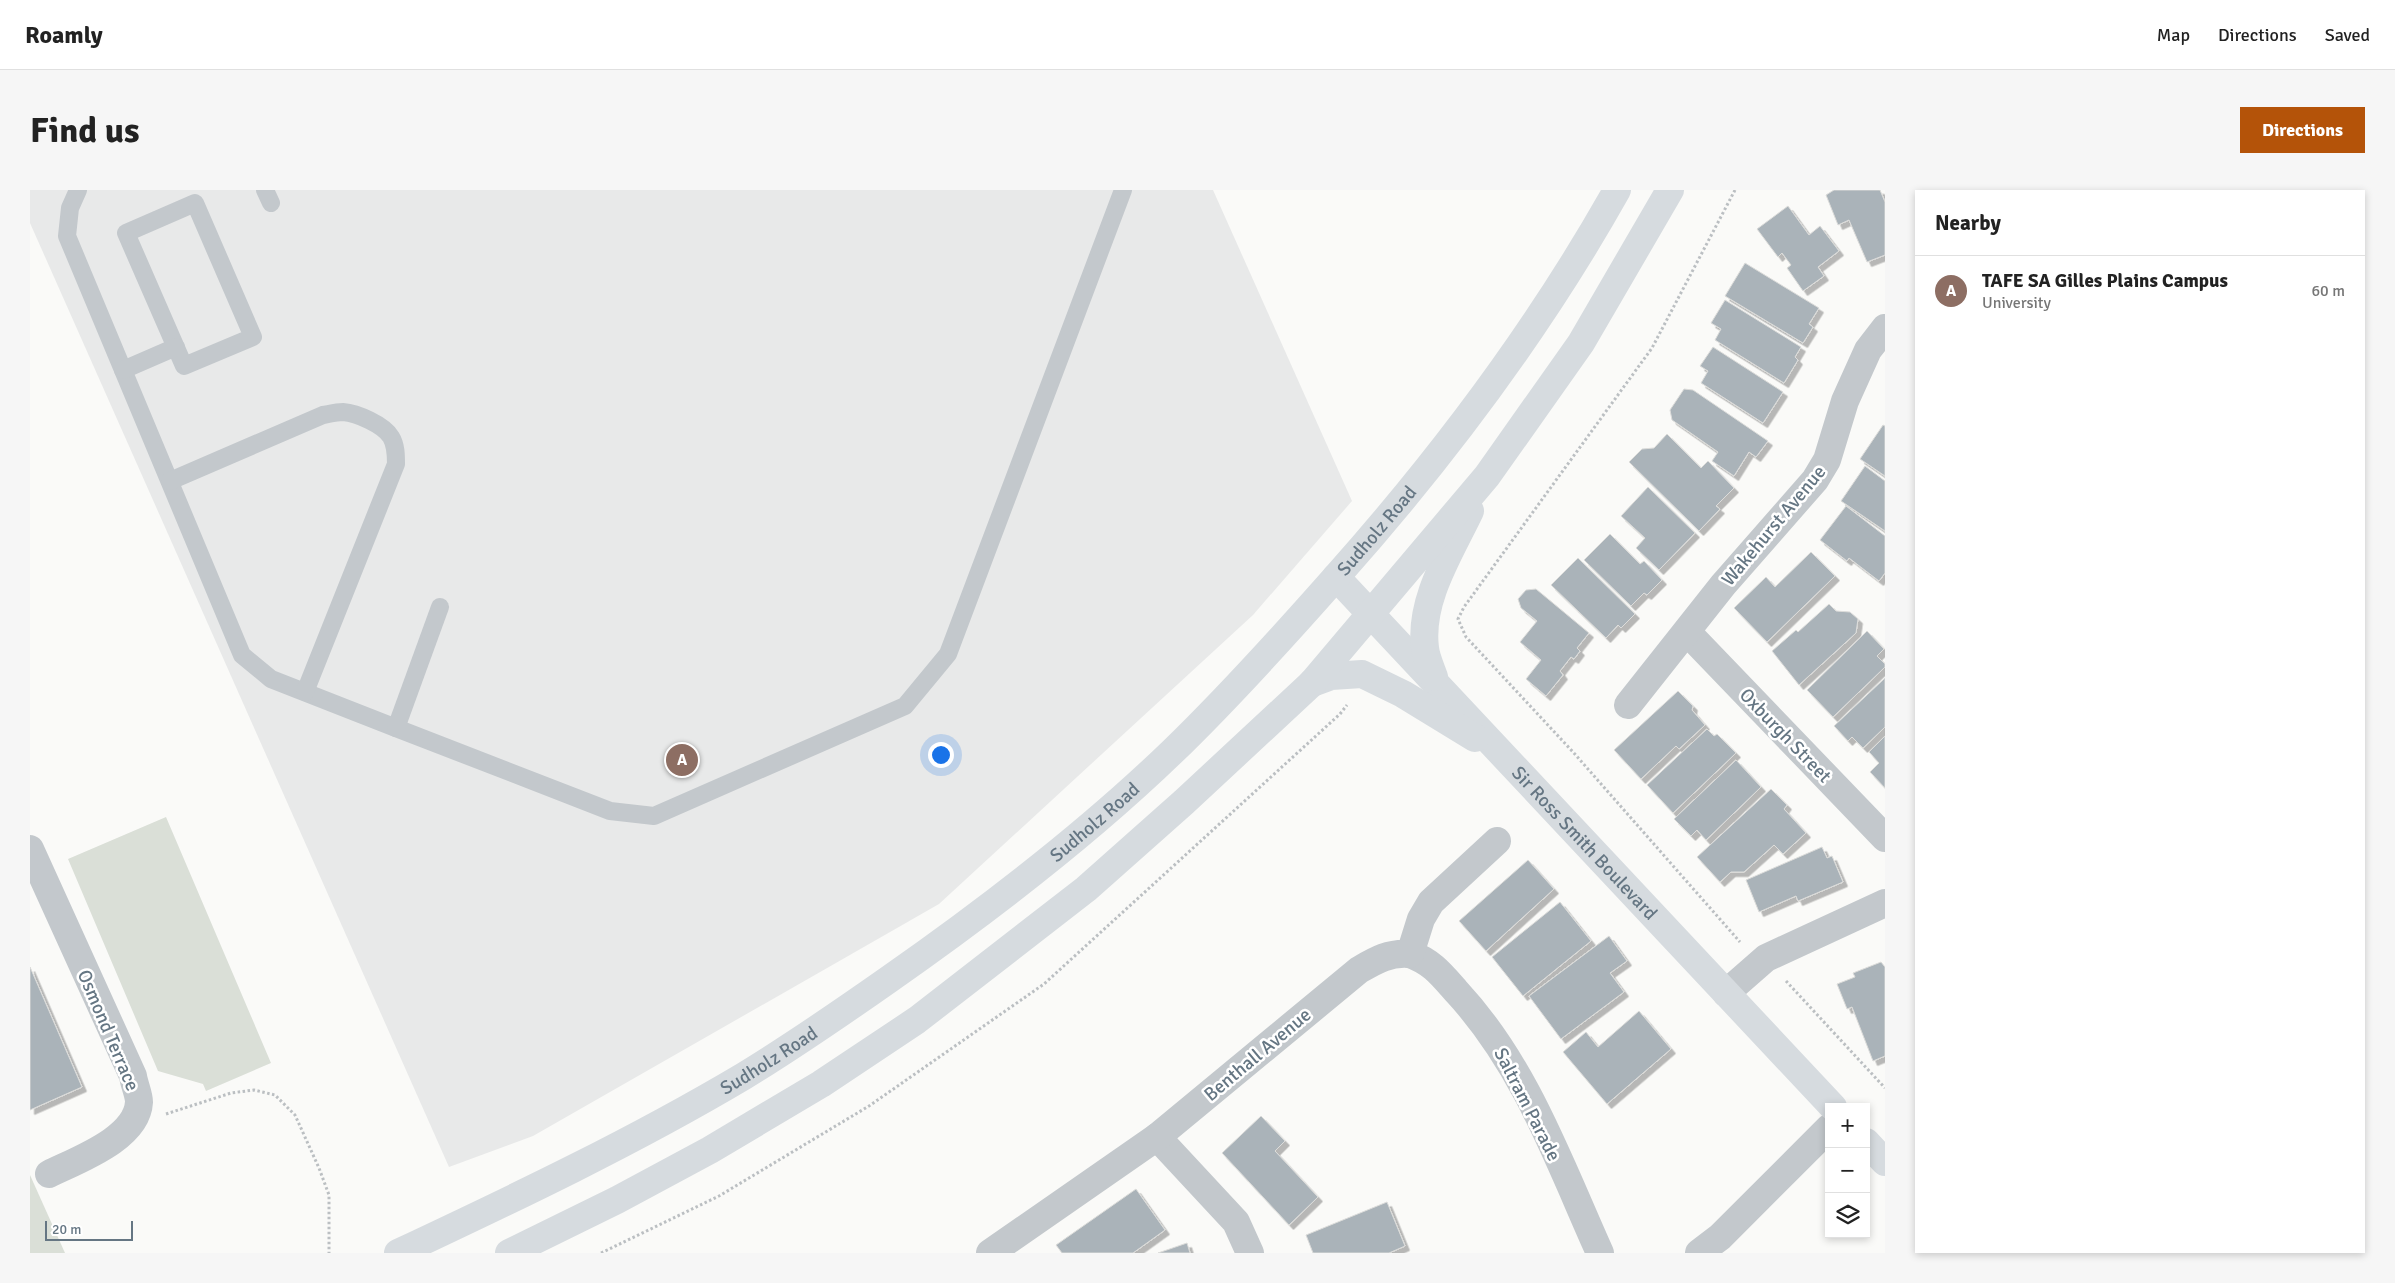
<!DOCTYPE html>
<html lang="en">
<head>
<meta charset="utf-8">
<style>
  body { margin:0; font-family:Signika,sans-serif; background:#f6f6f6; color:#222 }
  .controls { position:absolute; right:15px; bottom:15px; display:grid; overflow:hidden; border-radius:0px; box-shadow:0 2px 8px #0003 }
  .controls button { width:45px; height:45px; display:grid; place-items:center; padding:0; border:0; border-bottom:1px solid #e0e0e0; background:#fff; color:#222; font:25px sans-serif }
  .scale { position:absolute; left:15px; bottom:12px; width:88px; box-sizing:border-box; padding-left:5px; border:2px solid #657683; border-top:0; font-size:14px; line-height:18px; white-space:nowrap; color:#657683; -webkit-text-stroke:4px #fff; paint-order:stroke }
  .you { position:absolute; left:910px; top:564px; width:18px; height:18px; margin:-12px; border:4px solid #fff; border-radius:50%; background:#1a73e8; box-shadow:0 0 0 8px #1a73e833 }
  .badge { display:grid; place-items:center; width:32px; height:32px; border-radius:50%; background:#b45309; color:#fff; font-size:16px; font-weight:700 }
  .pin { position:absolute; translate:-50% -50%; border:2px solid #fff; box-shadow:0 1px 5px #0006 }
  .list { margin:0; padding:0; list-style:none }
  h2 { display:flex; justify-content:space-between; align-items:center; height:65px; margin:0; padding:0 20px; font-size:21px }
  h2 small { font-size:16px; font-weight:400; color:#767676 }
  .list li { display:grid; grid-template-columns:32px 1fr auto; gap:15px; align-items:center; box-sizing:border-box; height:70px; padding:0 20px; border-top:1px solid #e0e0e0 }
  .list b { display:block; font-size:19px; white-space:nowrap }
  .list p { margin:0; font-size:16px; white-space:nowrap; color:#767676 }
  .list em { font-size:16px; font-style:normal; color:#767676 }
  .icon { flex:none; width:28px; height:28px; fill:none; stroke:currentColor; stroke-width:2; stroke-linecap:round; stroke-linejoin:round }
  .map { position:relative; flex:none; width:1855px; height:1063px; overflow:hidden; border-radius:0px }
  header { display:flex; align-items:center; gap:30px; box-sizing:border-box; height:70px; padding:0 25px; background:#fff; border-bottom:1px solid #e0e0e0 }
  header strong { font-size:24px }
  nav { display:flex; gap:28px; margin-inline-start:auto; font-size:18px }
  .intro { display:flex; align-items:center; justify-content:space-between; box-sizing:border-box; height:120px; padding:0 30px }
  h1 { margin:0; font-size:35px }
  .button { padding:12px 22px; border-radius:0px; background:#b45309; color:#fff; font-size:18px; font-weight:700 }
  main { display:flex; gap:30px; padding:0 30px }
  aside { flex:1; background:#fff; border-radius:0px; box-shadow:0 2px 8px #0003 }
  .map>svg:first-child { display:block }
  .built { fill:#e8e9e9 }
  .green { fill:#dadfd7 }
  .building { fill:#aab3b9; stroke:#dcdcda; filter:url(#shadow) }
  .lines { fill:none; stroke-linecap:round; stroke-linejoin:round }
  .path { stroke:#bbbfc2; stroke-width:3; stroke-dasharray:2.5 2.5; stroke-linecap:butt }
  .lane { stroke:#c3c8cc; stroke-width:18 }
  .street { stroke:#c3c8cc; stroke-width:28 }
  .secondary { stroke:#d6dbdf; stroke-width:28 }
  .labels { text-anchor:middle; stroke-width:5; stroke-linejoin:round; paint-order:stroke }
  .street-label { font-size:19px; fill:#657683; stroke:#fff }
</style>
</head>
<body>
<header>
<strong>Roamly</strong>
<nav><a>Map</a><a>Directions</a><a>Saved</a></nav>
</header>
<div class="intro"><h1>Find us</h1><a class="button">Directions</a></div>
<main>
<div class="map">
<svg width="1855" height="1063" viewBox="0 0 1855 1063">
  <defs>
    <filter id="shadow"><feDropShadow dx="4.5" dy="4.5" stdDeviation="0" flood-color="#0004"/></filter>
  </defs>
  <rect width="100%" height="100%" fill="#fafaf8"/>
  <polygon class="built" points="0,0 1183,0 1322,311 1223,425 909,714 503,946 419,977 0,33"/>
  <g class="green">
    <polygon points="136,627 241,873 176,901 173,894 128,881 38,669"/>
    <polygon points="0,985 35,1063 0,1063"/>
  </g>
  <g class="building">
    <polygon points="1804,0 1850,0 1855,12 1855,65 1837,72 1819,30 1808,35 1796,5"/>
    <polygon points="1758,16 1779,45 1790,36 1809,61 1788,77 1794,86 1773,101 1757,78 1761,75 1752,63 1748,67 1727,39"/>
    <polygon points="1715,73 1789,118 1779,134 1783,137 1773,153 1695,106"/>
    <polygon points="1695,110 1771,157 1765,167 1768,170 1754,193 1685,150 1691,139 1681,133"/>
    <polygon points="1683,157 1753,202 1733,233 1671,193 1678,181 1670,176"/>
    <polygon points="1654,199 1663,200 1738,251 1726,267 1719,262 1704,286 1682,271 1688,262 1642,230 1640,220"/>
    <polygon points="1853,235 1855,236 1855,286 1830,269"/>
    <polygon points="1637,244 1671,278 1678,271 1704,298 1686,316 1690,319 1669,341 1599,272 1612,259 1624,258"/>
    <polygon points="1835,276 1855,291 1855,341 1811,311"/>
    <polygon points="1618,297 1665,343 1629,380 1606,358 1615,348 1591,326"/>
    <polygon points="1816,316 1855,346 1855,383 1849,391 1819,368 1817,371 1790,350"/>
    <polygon points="1580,344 1610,374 1614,371 1632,390 1617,405 1614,403 1601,416 1554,370"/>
    <polygon points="1781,362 1805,386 1737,452 1704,418 1736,387 1745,397"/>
    <polygon points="1548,368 1605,424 1591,438 1588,435 1576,448 1521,395"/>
    <polygon points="1506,399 1559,443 1547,458 1550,461 1544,469 1541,467 1530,481 1533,485 1516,506 1496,489 1511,470 1490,452 1507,431 1491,418 1488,409 1496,400"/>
    <polygon points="1799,414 1806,421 1820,422 1828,429 1826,443 1769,495 1742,461 1766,440 1768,442"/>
    <polygon points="1837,441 1854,459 1847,466 1855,474 1855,477 1803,527 1777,500"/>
    <polygon points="1855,488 1855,537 1833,558 1822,547 1818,551 1804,536"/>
    <polygon points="1648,501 1663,516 1662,520 1675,535 1649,559 1646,556 1611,589 1584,560"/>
    <polygon points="1677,539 1684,546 1687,544 1706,563 1643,623 1617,595"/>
    <polygon points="1855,546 1855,598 1840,582 1849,573 1839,562"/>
    <polygon points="1706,570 1731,597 1676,650 1667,640 1661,646 1644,629"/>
    <polygon points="1741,599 1757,615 1754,619 1776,643 1753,664 1744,655 1714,682 1701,682 1690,692 1667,667"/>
    <polygon points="1792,657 1797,668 1802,666 1813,692 1768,711 1766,706 1729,722 1716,690"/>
    <polygon points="1498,670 1524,699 1456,761 1429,731"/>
    <polygon points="1530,712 1561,751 1493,806 1462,767"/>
    <polygon points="1579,746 1597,771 1580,783 1594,802 1531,849 1499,806"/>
    <polygon points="1851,772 1855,777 1855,866 1843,871 1822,817 1817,819 1807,794 1825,787 1823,783"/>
    <polygon points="0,777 52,897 0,920"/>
    <polygon points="1609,821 1641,859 1577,914 1533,862 1556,842 1568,857"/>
    <polygon points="1231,926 1255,951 1245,961 1288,1007 1259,1035 1192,963"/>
    <polygon points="1106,999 1135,1040 1103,1063 1032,1063 1026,1055"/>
    <polygon points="1357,1012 1375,1056 1359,1063 1283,1063 1276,1045"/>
    <polygon points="1157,1053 1160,1063 1128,1063"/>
  </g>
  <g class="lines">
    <g class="path">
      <polyline points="1705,0 1622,158 1434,417 1428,429 1436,447 1543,562 1710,752"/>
      <polyline points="1756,791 1855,898"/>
      <polyline points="136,924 201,903 224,900 245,905 265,925 289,978 299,1005 299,1063"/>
      <polyline points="571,1063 689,1006 839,916 1014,794 1310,524 1317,515"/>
    </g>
    <g class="lane">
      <polyline points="48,0 40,18 37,46 212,465 241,489 366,538 580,621 624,626 875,516 918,464 1093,0"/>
      <polyline points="235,0 241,13"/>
      <polygon points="165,13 223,147 154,176 96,43"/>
      <polyline points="93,180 146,157"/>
      <path d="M140,291L293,225C299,224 306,222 313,222C327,223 354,235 361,247C366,255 366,265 366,274L275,502"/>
      <polyline points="366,538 410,417"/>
    </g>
    <g class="street">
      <polyline points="1657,442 1855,648"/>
      <polyline points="1598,515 1693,395 1785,290 1797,270 1815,211 1838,160 1855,138"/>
      <path d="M0,659L103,886C104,894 109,904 109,912C107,949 47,970 19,984"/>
      <path d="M1380,764C1402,772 1411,784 1426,801C1495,875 1529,972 1570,1063"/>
      <polyline points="1696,803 1736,768 1855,713"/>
      <polyline points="1127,947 1206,1032 1220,1063"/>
      <path d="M960,1063L1127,947L1329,780C1346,770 1360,762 1380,764L1391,729L1401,712L1467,651"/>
      <polyline points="1669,1063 1690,1047 1799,938"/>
    </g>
    <g class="secondary">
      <path id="s1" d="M1306,387L1803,917"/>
      <path d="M1404,487C1401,478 1396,468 1395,458C1389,410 1420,363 1440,321"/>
      <polyline points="1282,493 1301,486 1332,484 1373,504 1445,548"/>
      <polyline points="1836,952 1855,972"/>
      <path id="s2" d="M368,1063C485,1008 603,952 714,886C763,856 811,823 858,790C958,720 1055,646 1142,562C1200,506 1253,447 1306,387C1412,268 1509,139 1587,0"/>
      <polyline points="479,1063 587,1010 680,960 791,894 887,830 1056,699 1154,612 1282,493 1457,286 1551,153 1640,0"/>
    </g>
  </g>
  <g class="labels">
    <g class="street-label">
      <text transform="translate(1743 335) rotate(-50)" y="7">Wakehurst Avenue</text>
      <text dy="7" stroke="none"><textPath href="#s2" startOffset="1228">Sudholz Road</textPath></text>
      <text transform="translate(1756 545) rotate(46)" y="7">Oxburgh Street</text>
      <text dy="7" stroke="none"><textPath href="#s2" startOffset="822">Sudholz Road</textPath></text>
      <text dy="7" stroke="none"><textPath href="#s1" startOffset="364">Sir Ross Smith Boulevard</textPath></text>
      <text transform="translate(79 840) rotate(67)" y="7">Osmond Terrace</text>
      <text transform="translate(1227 864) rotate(-40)" y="7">Benthall Avenue</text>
      <text dy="7" stroke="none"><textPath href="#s2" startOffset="418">Sudholz Road</textPath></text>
      <text transform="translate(1498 914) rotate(63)" y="7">Saltram Parade</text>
    </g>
  </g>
</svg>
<div class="controls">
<button>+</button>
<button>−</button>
<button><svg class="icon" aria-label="layers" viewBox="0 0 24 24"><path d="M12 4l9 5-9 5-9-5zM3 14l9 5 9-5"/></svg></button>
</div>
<div class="scale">20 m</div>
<div class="you"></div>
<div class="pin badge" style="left:652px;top:570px;background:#8d6e63">A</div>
</div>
<aside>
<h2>Nearby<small></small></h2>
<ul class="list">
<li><span class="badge" style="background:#8d6e63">A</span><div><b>TAFE SA Gilles Plains Campus</b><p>University</p></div><em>60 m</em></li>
</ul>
</aside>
</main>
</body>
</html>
